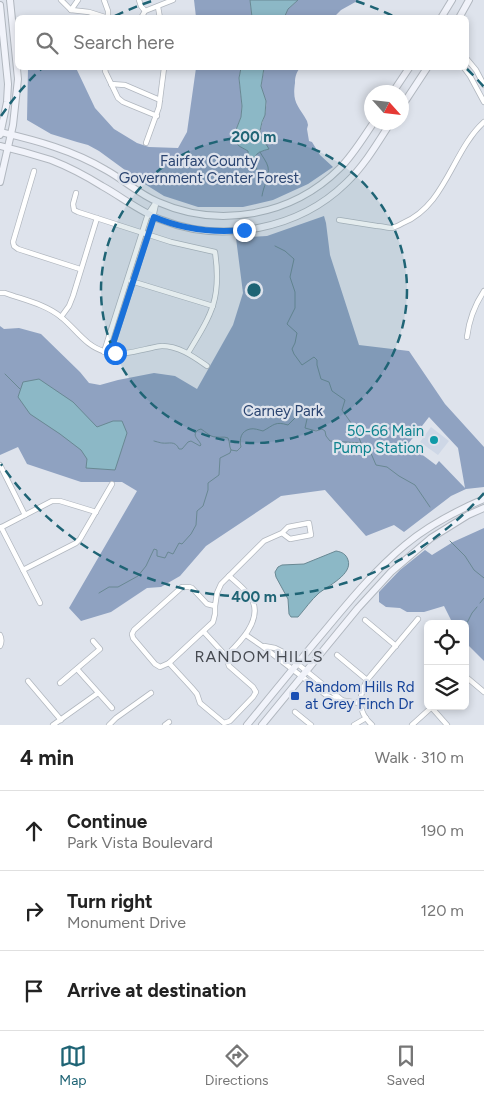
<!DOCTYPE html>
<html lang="en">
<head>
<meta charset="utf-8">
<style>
  body { margin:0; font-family:Figtree,sans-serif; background:#f6f6f6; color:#222 }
  .controls { position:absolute; right:15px; bottom:15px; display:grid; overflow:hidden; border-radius:8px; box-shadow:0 2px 8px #0003 }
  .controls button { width:45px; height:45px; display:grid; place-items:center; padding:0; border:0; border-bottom:1px solid #e0e0e0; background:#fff; color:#222; font:25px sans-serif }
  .compass { position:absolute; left:364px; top:85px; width:45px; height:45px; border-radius:50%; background:#fff; box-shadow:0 2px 8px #0003; rotate:117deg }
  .stop { position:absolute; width:15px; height:15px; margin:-11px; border:4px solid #1a73e8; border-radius:50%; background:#fff }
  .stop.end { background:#1a73e8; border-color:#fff; box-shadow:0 1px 5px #0008 }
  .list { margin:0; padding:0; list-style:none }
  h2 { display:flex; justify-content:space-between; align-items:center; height:65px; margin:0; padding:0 20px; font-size:21px }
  h2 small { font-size:16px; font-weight:400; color:#767676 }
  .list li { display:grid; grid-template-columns:32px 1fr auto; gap:15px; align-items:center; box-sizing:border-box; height:80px; padding:0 20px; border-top:1px solid #e0e0e0 }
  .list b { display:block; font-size:19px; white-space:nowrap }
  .list p { margin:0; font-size:16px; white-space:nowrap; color:#767676 }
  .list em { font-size:16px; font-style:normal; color:#767676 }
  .icon { flex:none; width:28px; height:28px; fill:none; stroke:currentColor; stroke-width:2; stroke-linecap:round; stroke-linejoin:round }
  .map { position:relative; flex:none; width:484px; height:725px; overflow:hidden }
  .search { position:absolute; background:#fff; box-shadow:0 2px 8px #0003; left:15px; right:15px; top:15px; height:55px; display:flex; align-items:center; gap:12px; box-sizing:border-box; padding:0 18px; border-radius:8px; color:#767676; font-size:19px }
  .sheet { height:305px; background:#fff }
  nav { display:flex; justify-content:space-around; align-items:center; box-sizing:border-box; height:70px; border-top:1px solid #e0e0e0; background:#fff; font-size:14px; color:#767676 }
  nav a { display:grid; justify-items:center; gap:2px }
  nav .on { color:#1f6475 }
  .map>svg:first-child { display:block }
  .built { fill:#ced7e6 }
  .forest { fill:#8fa2c1; fill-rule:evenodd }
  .water { fill:#8cb8c6; stroke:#698893 }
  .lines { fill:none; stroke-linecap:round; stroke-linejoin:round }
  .stream { stroke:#698893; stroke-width:1 }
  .street-casing { stroke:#b1b7bf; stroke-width:6 }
  .secondary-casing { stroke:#b1b7bf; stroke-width:8 }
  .street { stroke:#fff; stroke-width:4.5 }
  .secondary { stroke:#f1f3fa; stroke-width:6 }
  .route { stroke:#1a73e8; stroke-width:6 }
  .ring { fill:none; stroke:#1f6475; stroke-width:2.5; stroke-dasharray:9 6 }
  .culture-dot { fill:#0f9aa8; stroke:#dee3ec; stroke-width:2 }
  .transit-dot { fill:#1a4fb4; stroke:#dee3ec; stroke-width:2 }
  .labels { text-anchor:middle; stroke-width:4.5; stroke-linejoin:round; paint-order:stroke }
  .park-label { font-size:15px; fill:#2b4571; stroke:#dee3ec }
  .culture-label { font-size:15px; fill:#0d838f; stroke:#dee3ec; text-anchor:end }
  .transit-label { font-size:15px; fill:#164399; stroke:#dee3ec; text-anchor:start }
  .neighbourhood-label { font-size:16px; letter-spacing:1px; fill:#464a51; stroke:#dee3ec }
  .centre { fill:#1f6475; stroke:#dee3ec; stroke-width:2.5 }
  .ring-label { font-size:15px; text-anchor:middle; font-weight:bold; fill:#1f6475; stroke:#dee3ec; stroke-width:4.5; stroke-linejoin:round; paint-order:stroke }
</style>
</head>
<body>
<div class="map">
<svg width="484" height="725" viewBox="0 0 484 725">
  <rect width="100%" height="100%" fill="#dee3ec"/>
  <polygon class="built" points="431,427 449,441 438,455 420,442"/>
  <g class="forest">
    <polygon points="194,0 250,0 252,17 196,17"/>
    <polygon points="298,0 359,0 341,10 334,17 284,18 288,9"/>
    <path d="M28,68H76L95,108L114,129L137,143L149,147L178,148L187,132L196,68H241L239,78L242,106L241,117L234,135L239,146L248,151L249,160L257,168C250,156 257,152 269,149C251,132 268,120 266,102C265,97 262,92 261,87C261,81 264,74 264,68H300C296,73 295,77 295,83C292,103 298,105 307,121L308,125L307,129L309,141L312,142L320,155L333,167L308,184L273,200L243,207H198L164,196L140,181L99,151L88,145L77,142L51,134L27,120Z"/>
    <path d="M324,216L326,223L330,255L359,345L409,351L445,404L484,447V487L466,489L451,496L404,532L394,525L366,536L325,490L281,496L206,546L180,576L161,587L147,588L111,612L81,621L69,608L137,491L122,482H81L27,464L18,447L0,455V326L4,329L19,328L41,334L80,372L89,383L100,385L118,380L154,373L175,376L197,389L233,325L243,293L236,238L267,236ZM429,417L458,448L465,488L439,461L436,465L408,444Z"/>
    <polygon points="484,528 484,661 465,642 465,624 453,624 444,606 424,612 407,612 400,608 386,607 379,602 379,592 400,570 425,550 432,555 453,542"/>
  </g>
  <g class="water">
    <polygon points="250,0 298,0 288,9 284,18 252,17"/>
    <path d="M241,68H264L261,86L266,101L265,115L262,122L260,131L263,143L266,144L269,149C257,152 250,156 257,169H253L250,167L251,162L249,160L248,151L239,146L235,141L234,135L241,117L242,106L239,78Z"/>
    <polygon points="39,379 73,402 97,427 113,421 122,421 127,433 115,470 86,468 87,459 81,450 60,434 30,414 18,397 23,382"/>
    <path d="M336,551C342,552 346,554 348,560C353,574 328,586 319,593C311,600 305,609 298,617H291L289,614L288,599L276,577L275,572L278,567L282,565L304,564Z"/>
  </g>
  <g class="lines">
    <g class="stream">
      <path d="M260,152C262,156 267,162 268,167C270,176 263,187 262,196"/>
      <polyline points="275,246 285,251 294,259 290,277 295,292 295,308 287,324 297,333 295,343 292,349 294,354 302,365 314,357 317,360 317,365 321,379 329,382 332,391 345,400 342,410 356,430 361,443 370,451 376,465 387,467 399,476 415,485 430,507"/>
      <polyline points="5,374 20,389"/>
      <path d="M154,441C154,441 161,443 162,443C169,444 175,440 179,449H182L188,442L191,441L200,446L201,445C199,439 191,436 198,430L201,429C206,432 210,437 216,437C221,438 223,436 228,438C230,442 229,446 231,450L237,451L241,447C239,439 241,431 250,429C254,428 259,430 263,431C274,425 275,421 288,425L299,414H306L307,419L305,428L316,431L322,429L325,431L326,436L330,441L361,443"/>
      <polyline points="450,541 465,556 474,570 484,578"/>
      <polyline points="99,593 109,587 118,587 138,576 146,566 154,549 157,550 157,556 165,558 168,552 173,554 179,543 182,544 191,534 196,525 197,511 203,506 208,490 208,483 219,475 220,458 230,453 231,450"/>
      <polyline points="480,603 484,598"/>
      <polyline points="465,627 472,613 477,607"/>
    </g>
    <g class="street-casing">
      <g id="street">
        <polyline points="61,0 71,10 89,12 108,18"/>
        <polyline points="104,0 108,11 108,18"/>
        <polyline points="139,0 141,6 145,11 173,0"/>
        <polyline points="158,7 160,18"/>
        <polyline points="71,10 78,0"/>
        <polyline points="141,18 145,11"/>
        <polyline points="466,58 476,70 484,85"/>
        <polyline points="106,68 105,71 118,98 123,102 157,116"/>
        <polyline points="464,68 470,76 484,102"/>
        <polyline points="111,84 125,85 160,100"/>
        <polyline points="146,143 159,107 164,68"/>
        <polyline points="34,171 13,242 14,246 18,249 80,269"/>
        <path d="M76,193L73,204L74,210L78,212L171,242L215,252C222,299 211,315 188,353"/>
        <path d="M339,220C351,222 364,224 377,226C381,226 388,228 392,228C395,227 400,225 403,223C446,205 452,151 484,122"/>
        <polyline points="131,281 213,306"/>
        <path d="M0,293H5C24,300 45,304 61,317C77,330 85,346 106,352C120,356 137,351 151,348C155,347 159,346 162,346C179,346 194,357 207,366"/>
        <polyline points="61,317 69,306 73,296 97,218"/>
        <path d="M467,337C469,320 474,306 484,291"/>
        <polyline points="104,352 146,220 148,214 156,202"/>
        <polyline points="110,353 152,222 156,204"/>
        <polyline points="0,465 25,515"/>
        <polyline points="1,527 40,603"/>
        <polyline points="0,528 52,501 60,501 96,512"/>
        <polyline points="23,570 76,543 80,539 112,484"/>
        <polyline points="215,606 207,604 192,588 189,587 182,587 134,630 132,634 133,638 155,664 160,667 169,663 213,622 215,614 215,606 217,593 221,584 264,541 282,533 288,527 309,523 311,535 290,539 282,533"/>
        <polyline points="365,620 396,646"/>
        <path d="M0,635C2,639 2,642 0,646"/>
        <path d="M246,635L262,646L326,695C335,701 349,701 360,703"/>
        <polyline points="264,646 275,648 283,652 342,700"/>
        <polyline points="337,655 367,680"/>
        <path d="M226,656C239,643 261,622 253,602C249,592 237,583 229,576"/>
        <polyline points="169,663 192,688 197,694 200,703 224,723 230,721 253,697 256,692 253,687 229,666 226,656 204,632"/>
        <polyline points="77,669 112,708"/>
        <polyline points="465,676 484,692"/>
        <polyline points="28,681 61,720"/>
        <polyline points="60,683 100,649 93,641"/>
        <polyline points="432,708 447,725"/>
        <polyline points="295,712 311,725"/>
        <polyline points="53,725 98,693"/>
        <polyline points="109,725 116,718 151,693"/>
        <polyline points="165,725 169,722"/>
        <polyline points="354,725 366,718"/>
        <path d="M372,725C357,711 358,697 367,680L418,619"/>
        <polyline points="412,725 433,706"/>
      </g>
    </g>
    <g class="secondary-casing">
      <g id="secondary">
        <polyline points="0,5 8,84 7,102 0,135"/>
        <polyline points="441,18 452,0"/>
        <polyline points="459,18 469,0"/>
        <polyline points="393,92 409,68"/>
        <polyline points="402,106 427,68"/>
        <path d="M0,132C38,141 72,150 106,170C124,180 139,194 158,202C219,229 292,216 340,168C353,155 363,138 374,122"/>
        <path d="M0,146C17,150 35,155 51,160C69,167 86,176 102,186C122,197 140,212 162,220C223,244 299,229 346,183C364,166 377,144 391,122"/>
        <polyline points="0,182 13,125 18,79 10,0"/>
        <path d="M247,725C274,692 300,660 327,628C351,599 376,569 405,545C429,525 456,511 484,499"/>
        <polyline points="262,725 358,608 391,572 431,538 468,515 484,508"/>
      </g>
    </g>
    <use href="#street" class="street"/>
    <use href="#secondary" class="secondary"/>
  </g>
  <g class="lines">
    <path class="route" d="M115,353H110L154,217C182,229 213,233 244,230"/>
  </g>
  <circle cx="254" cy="290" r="153" fill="#1f6475" fill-opacity=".12"/>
  <g class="ring">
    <circle cx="254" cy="290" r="153"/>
    <path d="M484 493A307 307 0 0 1 1 464M1 116A307 307 0 0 1 41 69M115 16A307 307 0 0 1 152 1M356 1A307 307 0 0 1 393 16M467 69A307 307 0 0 1 484 87"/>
  </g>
  <circle class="culture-dot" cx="434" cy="440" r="5"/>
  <rect class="transit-dot" x="290" y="691" width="10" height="10" rx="2.5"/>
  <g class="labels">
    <g class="park-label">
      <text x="209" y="166">Fairfax County<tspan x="209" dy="17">Government Center Forest</tspan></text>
      <text x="283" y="416">Carney Park</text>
    </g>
    <g class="culture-label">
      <text x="424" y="436">50-66 Main<tspan x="424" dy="17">Pump Station</tspan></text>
    </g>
    <g class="transit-label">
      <text x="305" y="692">Random Hills Rd<tspan x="305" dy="17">at Grey Finch Dr</tspan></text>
    </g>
    <g class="neighbourhood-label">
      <text x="259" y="662">RANDOM HILLS</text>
    </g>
  </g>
  <circle cx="254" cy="290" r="8" class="centre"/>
  <g class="ring-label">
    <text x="254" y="142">200 m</text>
    <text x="254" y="602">400 m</text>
  </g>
</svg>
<div class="controls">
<button><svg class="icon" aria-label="locate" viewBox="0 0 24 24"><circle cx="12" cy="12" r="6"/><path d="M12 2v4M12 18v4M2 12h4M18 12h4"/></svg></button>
<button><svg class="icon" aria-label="layers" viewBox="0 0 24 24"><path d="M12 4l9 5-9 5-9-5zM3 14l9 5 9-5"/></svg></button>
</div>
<svg class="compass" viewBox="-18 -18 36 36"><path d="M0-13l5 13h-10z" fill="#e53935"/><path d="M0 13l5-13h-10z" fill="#767676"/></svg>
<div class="stop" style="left:115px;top:353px"></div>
<div class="stop end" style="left:244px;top:230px"></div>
<div class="search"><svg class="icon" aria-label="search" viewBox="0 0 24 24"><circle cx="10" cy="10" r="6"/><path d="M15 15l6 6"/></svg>Search here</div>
</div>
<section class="sheet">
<h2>4 min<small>Walk · 310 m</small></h2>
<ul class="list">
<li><svg class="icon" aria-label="ahead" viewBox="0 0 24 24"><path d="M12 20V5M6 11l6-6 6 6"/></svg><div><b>Continue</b><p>Park Vista Boulevard</p></div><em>190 m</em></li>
<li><svg class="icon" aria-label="right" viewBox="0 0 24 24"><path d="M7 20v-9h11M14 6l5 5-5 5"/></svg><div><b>Turn right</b><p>Monument Drive</p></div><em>120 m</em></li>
<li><svg class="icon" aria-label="arrive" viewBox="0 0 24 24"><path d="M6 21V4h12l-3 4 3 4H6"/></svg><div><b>Arrive at destination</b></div></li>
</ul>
</section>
<nav>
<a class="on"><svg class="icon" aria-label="map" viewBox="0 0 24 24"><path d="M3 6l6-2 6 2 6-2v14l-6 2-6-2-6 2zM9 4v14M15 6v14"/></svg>Map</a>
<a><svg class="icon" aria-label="directions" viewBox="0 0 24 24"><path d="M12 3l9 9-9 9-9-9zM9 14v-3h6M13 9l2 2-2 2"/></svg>Directions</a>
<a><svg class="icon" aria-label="saved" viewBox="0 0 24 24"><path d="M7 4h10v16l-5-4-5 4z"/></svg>Saved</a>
</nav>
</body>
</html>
